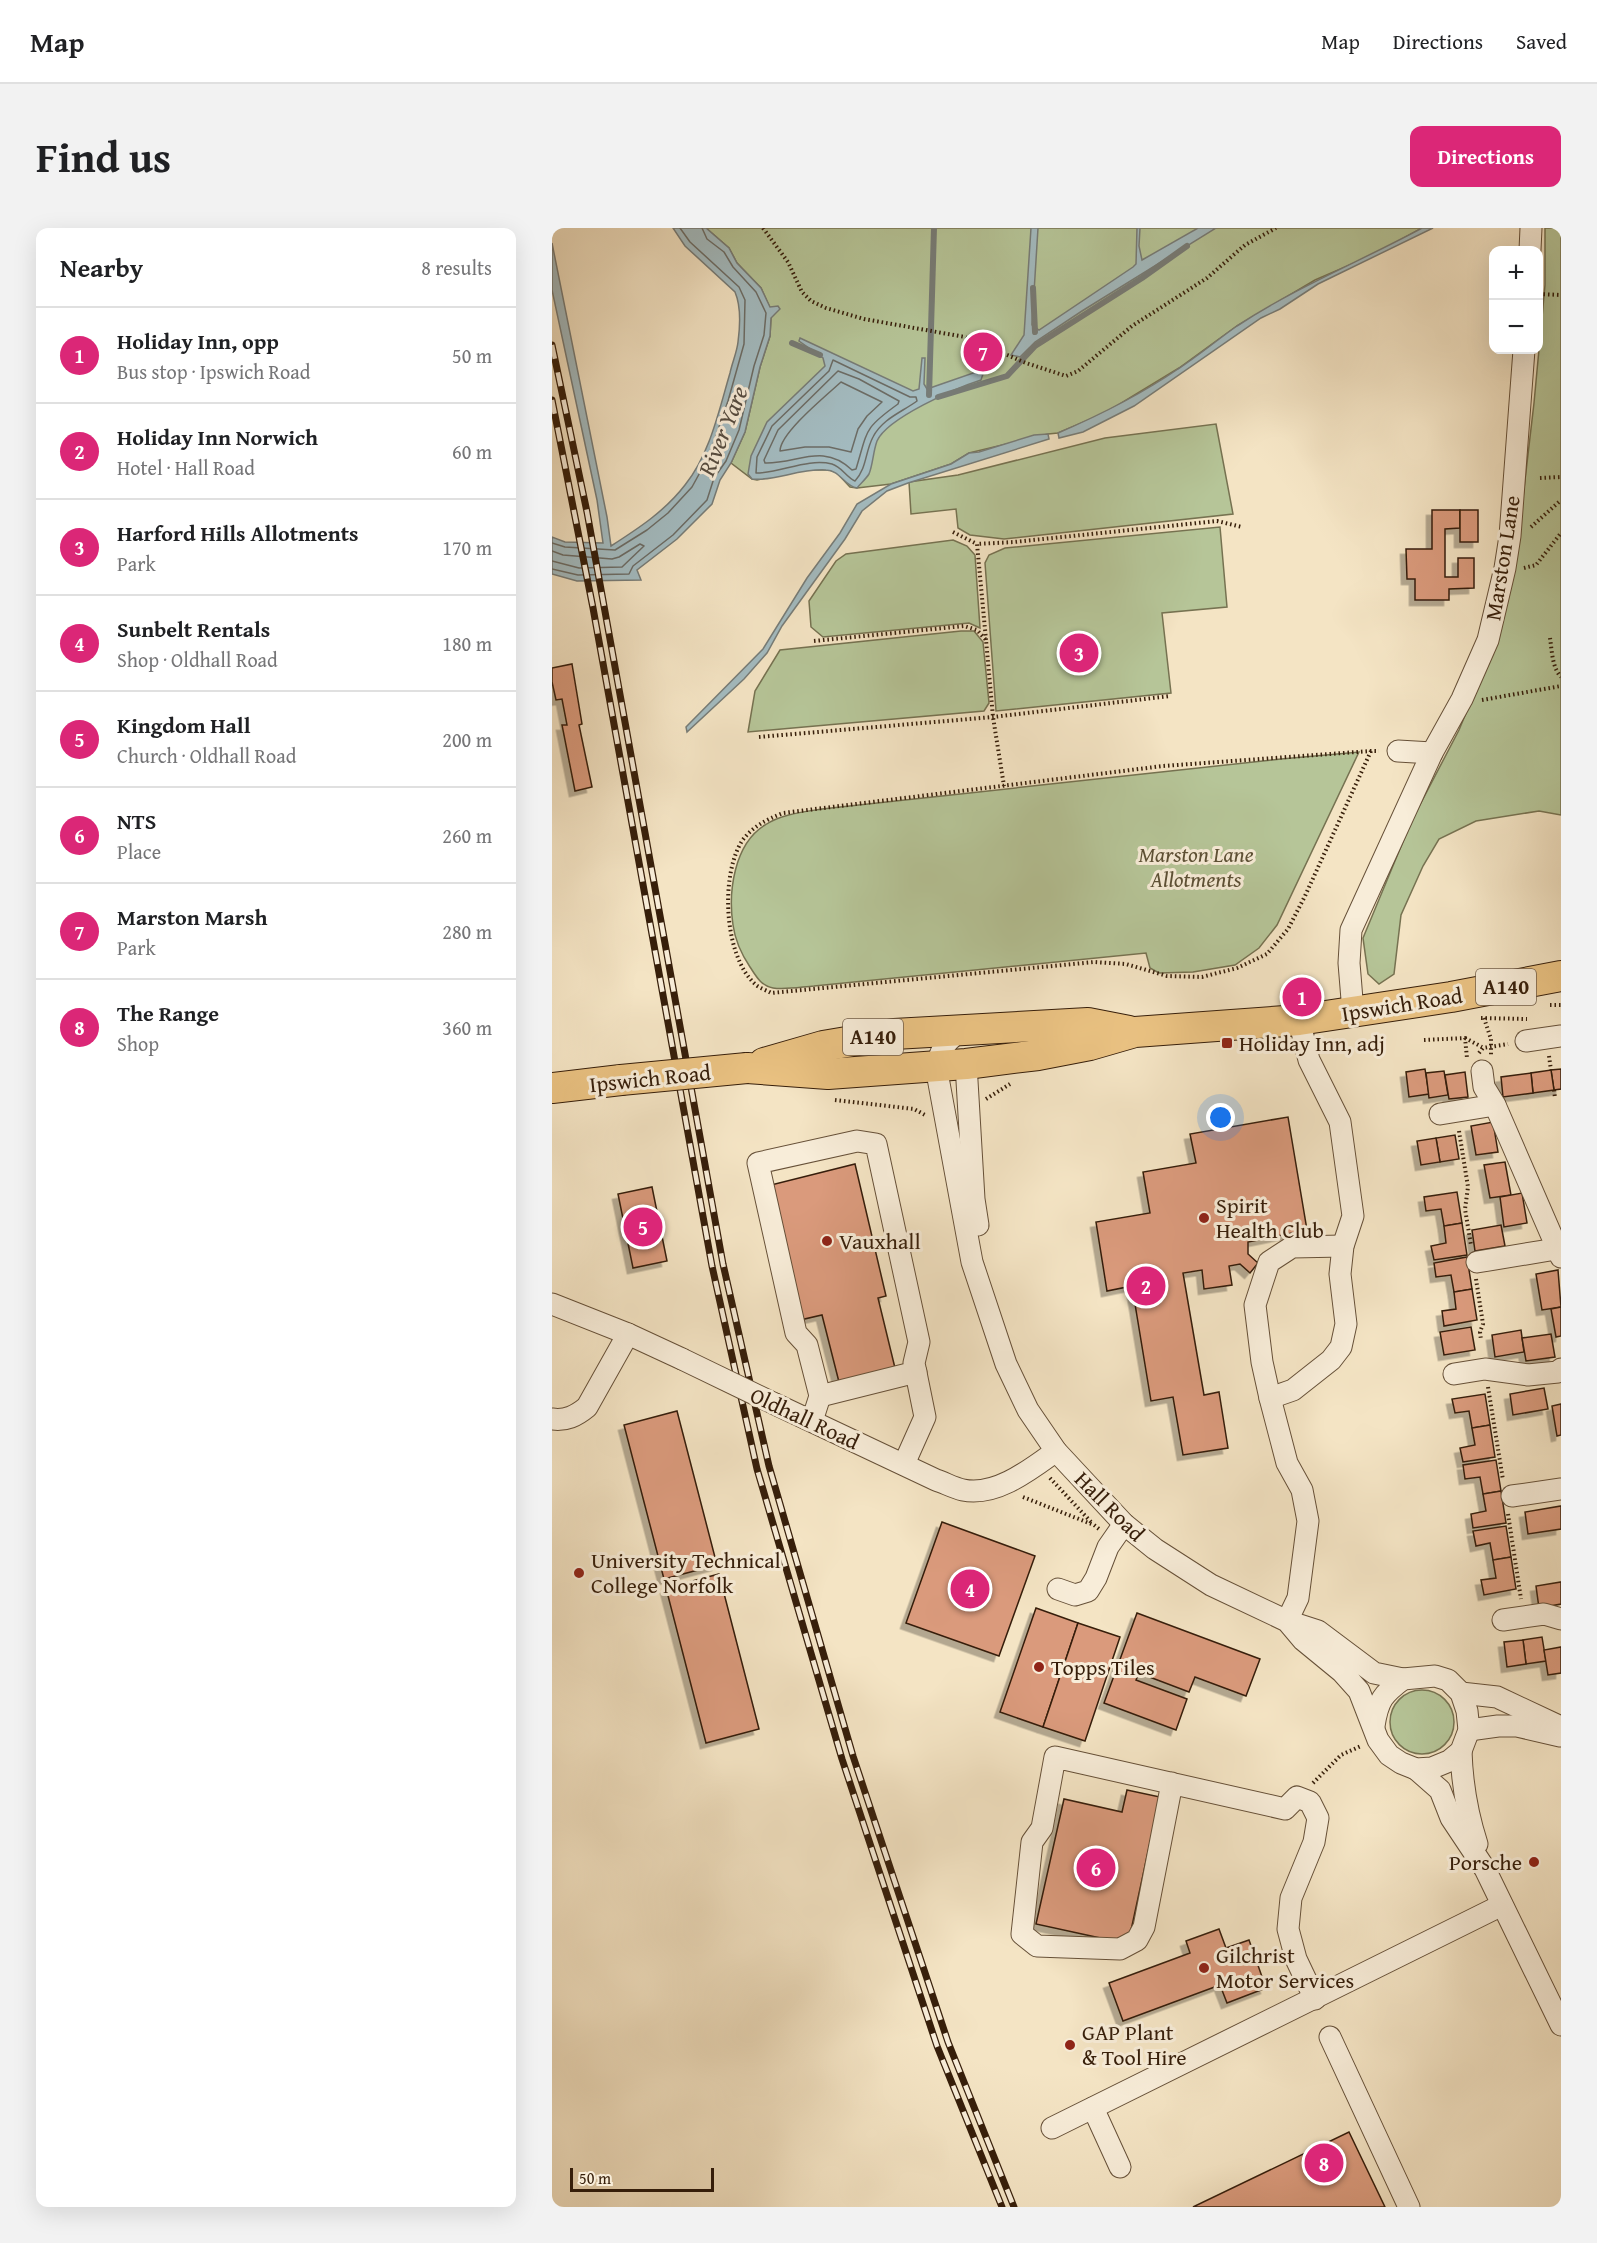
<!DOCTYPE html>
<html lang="en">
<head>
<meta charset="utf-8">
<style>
  body { margin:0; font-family:"Gentium Book Plus",serif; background:#f2f2f2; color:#202124 }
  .controls { position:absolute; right:18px; top:18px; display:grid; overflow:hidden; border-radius:12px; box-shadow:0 6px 24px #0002 }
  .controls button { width:54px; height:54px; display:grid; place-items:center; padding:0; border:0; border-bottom:2px solid #e0e0e0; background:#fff; color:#202124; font:30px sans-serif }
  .scale { position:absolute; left:18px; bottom:15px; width:144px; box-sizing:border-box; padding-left:6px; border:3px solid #361e0a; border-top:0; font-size:16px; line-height:21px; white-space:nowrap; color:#361e0a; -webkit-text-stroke:4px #f8edd9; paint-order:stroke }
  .you { position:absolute; left:669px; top:890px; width:21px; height:21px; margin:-15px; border:4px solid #fff; border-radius:50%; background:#1a73e8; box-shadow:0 0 0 9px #1a73e833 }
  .badge { display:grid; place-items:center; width:39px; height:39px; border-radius:50%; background:#db2777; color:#fff; font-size:20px; font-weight:700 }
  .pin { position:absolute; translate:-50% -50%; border:3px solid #fff; box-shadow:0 2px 6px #0006 }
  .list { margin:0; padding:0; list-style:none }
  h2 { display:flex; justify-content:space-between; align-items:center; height:78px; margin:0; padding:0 24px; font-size:26px }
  h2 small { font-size:20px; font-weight:400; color:#757577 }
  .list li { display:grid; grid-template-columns:39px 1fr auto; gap:18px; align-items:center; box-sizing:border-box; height:96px; padding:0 24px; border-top:2px solid #e0e0e0 }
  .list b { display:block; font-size:22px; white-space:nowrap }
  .list p { margin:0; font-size:20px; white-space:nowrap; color:#757577 }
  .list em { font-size:20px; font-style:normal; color:#757577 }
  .map { position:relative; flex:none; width:1009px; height:1979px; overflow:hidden; border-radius:12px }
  header { display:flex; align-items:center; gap:36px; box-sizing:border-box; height:84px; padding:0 30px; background:#fff; border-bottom:2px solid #e0e0e0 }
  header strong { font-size:28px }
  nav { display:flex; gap:33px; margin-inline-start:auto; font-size:21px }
  .intro { display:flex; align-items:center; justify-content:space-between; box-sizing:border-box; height:144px; padding:0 36px }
  h1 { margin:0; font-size:42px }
  .button { padding:15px 27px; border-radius:12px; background:#db2777; color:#fff; font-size:21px; font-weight:700 }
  main { display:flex; gap:36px; padding:0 36px }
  aside { flex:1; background:#fff; border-radius:12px; box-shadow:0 6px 24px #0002 }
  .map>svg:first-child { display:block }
  .green { fill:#b6c598; stroke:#767251; stroke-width:1.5 }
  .water { fill:#a3bbc0; stroke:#777c77; stroke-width:1.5 }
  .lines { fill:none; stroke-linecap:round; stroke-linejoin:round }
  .shore { stroke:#6c6c65; stroke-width:1.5 }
  .stream { stroke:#777c77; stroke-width:6 }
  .building { fill:#da9a7b; stroke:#361e0a; stroke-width:1.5; filter:url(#shadow) }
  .minor-casing { stroke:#665038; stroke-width:23 }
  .highway-casing { stroke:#361e0a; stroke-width:32 }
  .path { stroke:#361e0a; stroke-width:4; stroke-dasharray:1.5 3; stroke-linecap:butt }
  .minor { stroke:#f8edd9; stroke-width:21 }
  .highway { stroke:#eac282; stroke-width:30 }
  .rail-casing { stroke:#361e0a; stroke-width:7 }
  .rail { stroke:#f8edd9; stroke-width:4.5; stroke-dasharray:14; stroke-linecap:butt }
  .minor-bridge-casing { stroke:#665038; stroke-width:23; stroke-linecap:butt }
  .highway-bridge-casing { stroke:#361e0a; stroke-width:32; stroke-linecap:butt }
  .minor-bridge { stroke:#f8edd9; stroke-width:21 }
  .highway-bridge { stroke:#eac282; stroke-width:30 }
  .poi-dot { fill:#8f2418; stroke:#f8edd9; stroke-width:2 }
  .labels { text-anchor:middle; stroke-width:6; stroke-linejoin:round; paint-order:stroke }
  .shield { fill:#f8edd9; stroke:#705c48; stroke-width:1.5 }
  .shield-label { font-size:21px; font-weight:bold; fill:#361e0a }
  .street-label { font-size:22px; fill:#361e0a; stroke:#f8edd9 }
  .park-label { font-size:22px; font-style:italic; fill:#5c5035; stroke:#f8edd9 }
  .poi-label { font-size:22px; fill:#361e0a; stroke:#f8edd9; text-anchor:start }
  .water-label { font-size:24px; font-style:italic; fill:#574d41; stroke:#f8edd9 }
</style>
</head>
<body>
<header>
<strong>Map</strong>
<nav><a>Map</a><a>Directions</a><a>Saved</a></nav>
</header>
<div class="intro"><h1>Find us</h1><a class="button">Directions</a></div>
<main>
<aside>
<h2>Nearby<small>8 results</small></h2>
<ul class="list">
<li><span class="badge">1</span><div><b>Holiday Inn, opp</b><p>Bus stop · Ipswich Road</p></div><em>50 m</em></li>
<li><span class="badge">2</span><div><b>Holiday Inn Norwich</b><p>Hotel · Hall Road</p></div><em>60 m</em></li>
<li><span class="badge">3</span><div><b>Harford Hills Allotments</b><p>Park</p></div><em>170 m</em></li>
<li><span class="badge">4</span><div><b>Sunbelt Rentals</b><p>Shop · Oldhall Road</p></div><em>180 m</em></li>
<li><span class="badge">5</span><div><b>Kingdom Hall</b><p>Church · Oldhall Road</p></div><em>200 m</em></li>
<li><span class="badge">6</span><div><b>NTS</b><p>Place</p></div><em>260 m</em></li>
<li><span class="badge">7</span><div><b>Marston Marsh</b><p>Park</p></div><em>280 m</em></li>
<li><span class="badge">8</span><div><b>The Range</b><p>Shop</p></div><em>360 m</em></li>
</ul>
</aside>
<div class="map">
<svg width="1009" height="1979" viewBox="0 0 1009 1979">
  <defs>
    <filter id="shadow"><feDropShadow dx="-5.5" dy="5.5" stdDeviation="0" flood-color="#0004"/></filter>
  </defs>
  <rect width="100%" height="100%" fill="#f4e4c4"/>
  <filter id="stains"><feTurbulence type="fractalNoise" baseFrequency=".00333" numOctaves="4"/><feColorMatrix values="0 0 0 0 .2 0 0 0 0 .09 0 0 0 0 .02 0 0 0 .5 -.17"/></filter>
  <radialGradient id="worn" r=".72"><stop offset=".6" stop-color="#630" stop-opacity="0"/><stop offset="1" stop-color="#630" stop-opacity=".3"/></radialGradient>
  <g class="green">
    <polygon points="154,0 870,0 821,27 763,52 685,98 627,140 553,185 506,205 496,206 417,225 399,236 339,256 305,260 298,259 284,244 277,242 254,242 205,252 200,251 179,235 193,204 208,139 218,108 219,90 218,80 209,60 185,35 177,20"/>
    <polygon points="993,0 1009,0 1009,587 987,583 924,593 887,611 871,638 849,687 842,746 827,756 816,746 811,710 860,592 907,502 949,401 968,295 982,175 993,57"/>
    <polygon points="664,196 681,286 452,311 418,307 406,300 404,281 359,286 357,254 406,247 553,210"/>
    <polygon points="668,299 675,379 610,385 619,465 444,483 433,335 437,327 453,320"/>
    <polygon points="401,312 415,318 423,327 428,400 417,395 271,409 259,399 257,373 284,333 294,326"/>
    <polygon points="409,403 422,403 431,414 437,475 432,483 196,504 203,463 228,422"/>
    <path d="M807,524L725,697L707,720L683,737L641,744L607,745L598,740L594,725L262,758C249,759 233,762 221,760C209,758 204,748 198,739C190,727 183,712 181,697C176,664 182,616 213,597C229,586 251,584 270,581L729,531Z"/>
    <circle cx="870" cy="1494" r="32"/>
  </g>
  <g class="water">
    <path d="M121,0H154L177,20L185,35L209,60L218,79L226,78L228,81L219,90L218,108L208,139L193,204L179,235L168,252L160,276L125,311L85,342L89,352L25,353L0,346V309L13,314L51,315L45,272L0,62V15L55,289L59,318C87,300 113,283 133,257C158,226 167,182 178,145C180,135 185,124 186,114C188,99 189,78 183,64L133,18Z"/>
    <polygon points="479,0 486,0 480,97 487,102 581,39 584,36 585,0 588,0 587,18 590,32 646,0 664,0 530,83 483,114 468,129 459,127 472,107"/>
    <path d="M870,0H881L766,56L728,81L709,90L582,178L531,204L507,210L506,205C548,187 588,167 626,141C646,128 665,112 685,98C744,59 809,33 870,0Z"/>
    <path d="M248,110L361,163L367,161L370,130H373L372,156L375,161L424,144L431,146L429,152C404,160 335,190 325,213C321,224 321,236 317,246C314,251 308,256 305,260C292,258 288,242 274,242C249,240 220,254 200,251L196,246L199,228L215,194L273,138L271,130L247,113Z"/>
    <polygon points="496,206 497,211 356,255 335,263 310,283 293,311 230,398 215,425 192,451 135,504 134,499 211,421 255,350 288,305 305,276 339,256 399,236 417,225 427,224 482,207"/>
  </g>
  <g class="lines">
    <g class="shore">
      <path d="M281,132L358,169H364L365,173C350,184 330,191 321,209C313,224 315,240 303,253C294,249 290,239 280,236C255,230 229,245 204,245L205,229L220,198L277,143Z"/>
      <path d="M286,143L307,151L347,173L346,176C311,201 316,202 304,241L300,242C271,214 245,236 213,235L212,232L226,202Z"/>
      <path d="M289,154L330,174L315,188L306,201L299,224L277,219H253L228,223C228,205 275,167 289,154Z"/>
      <polyline points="0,315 13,319 63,322 95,302 116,285 140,259 157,228 176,173 192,116 193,72 187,59 138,14 128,0"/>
      <polyline points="0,323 11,327 60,331 67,329 88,316 92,318 70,339 27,340 0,333"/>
      <polyline points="0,341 26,347 77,346 81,338 121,307 155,272 162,250 174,233 187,202 202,138 212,107 214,85 204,64 181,39 172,24 155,11 150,0"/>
    </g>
    <g class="stream">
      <polyline points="481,60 483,104"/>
      <polyline points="240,115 268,127"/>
      <polyline points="377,167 382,0"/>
      <polyline points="386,169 455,148 483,118 590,50 635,18"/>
    </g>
  </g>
  <g class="building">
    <polygon points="880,282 908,282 908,300 893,301 893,349 906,349 906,330 922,330 922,360 897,361 897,372 863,372 863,351 855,351 854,321 880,321"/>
    <rect x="908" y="282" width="18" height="32"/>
    <polygon points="20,436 30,496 27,497 40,559 23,563 10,497 15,497 10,471 4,472 0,454 0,440"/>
    <polygon points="873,841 877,866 857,869 854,844"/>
    <polygon points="1009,841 1009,861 1002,862 999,842"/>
    <polygon points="999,842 1002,862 981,865 979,845"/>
    <polygon points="892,843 896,867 877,870 874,845"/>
    <polygon points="913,844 916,869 897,871 893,847"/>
    <polygon points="979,845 981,865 951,869 949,849"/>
    <polygon points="736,889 755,1002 696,1014 696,1026 706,1035 698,1045 688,1036 677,1038 680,1057 652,1061 650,1042 631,1045 652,1167 667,1164 676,1220 631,1227 621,1169 599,1173 580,1058 555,1063 544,994 598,985 591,944 644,935 638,906"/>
    <polygon points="941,894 946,924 924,927 919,898"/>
    <polygon points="903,907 907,931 888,934 884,910"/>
    <polygon points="884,910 888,934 869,937 865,913"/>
    <polygon points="953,934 959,967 938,970 932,937"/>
    <polygon points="303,936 334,1068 326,1070 343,1140 287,1154 270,1087 248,1092 215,958"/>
    <polygon points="100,959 115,1033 81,1040 66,966"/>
    <polygon points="905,964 910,995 892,998 889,981 874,983 872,969"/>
    <polygon points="970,965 975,995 952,999 948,969"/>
    <polygon points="910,995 915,1027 882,1032 879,1018 894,1015 892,998"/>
    <polygon points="949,997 953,1018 923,1023 920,1002"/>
    <polygon points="915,1029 920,1061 902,1064 899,1047 884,1049 882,1035"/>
    <polygon points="1006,1042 1009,1079 990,1082 984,1046"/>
    <polygon points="920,1061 925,1092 892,1098 890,1083 904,1081 902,1064"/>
    <polygon points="1009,1079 1009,1108 1004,1109 999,1081"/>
    <polygon points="919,1099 923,1122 892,1127 888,1104"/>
    <polygon points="969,1102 972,1124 943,1129 940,1107"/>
    <polygon points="999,1106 1003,1129 974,1133 970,1110"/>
    <polygon points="992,1160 996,1181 961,1187 958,1166"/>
    <polygon points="933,1166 938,1197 920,1200 917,1183 903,1185 900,1171"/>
    <polygon points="1009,1176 1009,1207 1005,1208 1000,1178"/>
    <polygon points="125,1183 165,1337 112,1351 72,1197"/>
    <polygon points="938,1197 943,1229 911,1234 908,1220 923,1217 920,1200"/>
    <polygon points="944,1232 949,1263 931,1266 928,1249 913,1251 911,1237"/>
    <polygon points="949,1263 954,1295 921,1300 919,1286 934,1283 931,1266"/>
    <polygon points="1009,1278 1009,1301 976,1306 973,1284"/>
    <polygon points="390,1294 483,1328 447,1428 354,1395"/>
    <polygon points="954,1298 959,1329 941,1332 938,1315 924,1318 921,1303"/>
    <polygon points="959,1329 964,1361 932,1367 929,1352 944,1350 941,1332"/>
    <polygon points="167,1346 207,1501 154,1515 114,1360"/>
    <polygon points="1009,1354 1009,1376 987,1380 984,1358"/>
    <polygon points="484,1380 526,1395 491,1499 448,1484"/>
    <polygon points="585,1385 708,1431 694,1468 643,1449 637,1464 587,1445 584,1452 635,1471 624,1502 552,1475"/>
    <polygon points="526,1395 568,1409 533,1513 491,1499"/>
    <polygon points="990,1409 994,1433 974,1436 971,1412"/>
    <polygon points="971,1412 974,1436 955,1439 952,1414"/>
    <polygon points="1009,1419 1009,1445 996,1447 992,1422"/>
    <polygon points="575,1562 608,1569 576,1716 484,1696 512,1571 570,1584"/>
    <polygon points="667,1701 674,1720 697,1712 714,1760 675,1775 668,1757 571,1793 557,1755 638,1725 634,1713"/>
    <polygon points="797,1904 833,1979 641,1979"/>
  </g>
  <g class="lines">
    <g class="minor-casing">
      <g id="minor">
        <polyline points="978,22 979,0"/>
        <polyline points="846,523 880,525"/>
        <polyline points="801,784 797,735 799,702 880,525 910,471 936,412 953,340 958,308 972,122"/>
        <path d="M411,801C394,813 390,818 384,839L420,1034L454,1136L476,1182L504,1223L572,1296L603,1321L659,1357L735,1393L766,1403L822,1445L851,1451L883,1448L896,1452L909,1465L915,1483L917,1502L909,1523L897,1533L880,1540L864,1541L849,1535L837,1527L826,1512L807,1463L790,1444L751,1412L735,1393"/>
        <polyline points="974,813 1009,808"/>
        <polyline points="414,836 422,971 426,997"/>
        <polyline points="930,843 932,859 943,877 1009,1029"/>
        <polyline points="888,886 943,877"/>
        <polyline points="925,1034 1004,1021"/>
        <polyline points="0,1076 76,1106 130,1131"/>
        <polyline points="902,1146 933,1141 976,1147 1006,1144 1009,1141"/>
        <polyline points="268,1168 364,1144"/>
        <polyline points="718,1170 741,1162 779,1132 789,1119 794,1096 788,1046 791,1018 801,988 788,894 757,832 747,792"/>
        <path d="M223,1176L384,1252C393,1255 402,1260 411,1262C444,1269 479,1241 504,1223"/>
        <path d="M0,1191C14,1193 24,1188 35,1179L76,1106"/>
        <polyline points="260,1193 268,1168 255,1117 244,1105 206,935 305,913 324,916 367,1114 362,1135 373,1189 352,1236"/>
        <polyline points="960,1268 1009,1261"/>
        <polyline points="506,1361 523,1367 536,1363 544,1350 556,1319 572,1296"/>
        <polyline points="951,1392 992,1386 1009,1391"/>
        <polyline points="735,1393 746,1370 756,1293 750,1262 735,1235 718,1170 710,1134 703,1077 717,1034 740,1019 791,1018"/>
        <polyline points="909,1465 945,1469 1009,1499"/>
        <path d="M822,1498C826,1472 831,1466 851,1451"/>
        <polyline points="917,1502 946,1498 965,1498 1008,1508"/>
        <path d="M909,1523C910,1555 915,1585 925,1616"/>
        <polyline points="864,1541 888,1562 899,1590 933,1641 1009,1797"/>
        <polyline points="620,1555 592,1699 585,1712 568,1721 485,1718 470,1706 480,1614 490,1600 503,1529 733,1581 745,1569 758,1574 766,1590 762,1614 739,1670 736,1701 744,1731 763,1771"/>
        <polyline points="778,1809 857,1979"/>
        <polyline points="541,1880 568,1939"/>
        <polyline points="500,1900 950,1677"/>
      </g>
    </g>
    <g class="highway-casing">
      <g id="highway">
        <polyline points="212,835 271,818 342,806 536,795 577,803"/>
        <polyline points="195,840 276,846 414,836 486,827 538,817 583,804 747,792 899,769 1009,748"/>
        <polyline points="0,860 69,852"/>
      </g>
    </g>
    <g class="path">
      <polyline points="211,0 236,34 250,64 259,73 274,80 312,91 413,109 474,135 514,148 526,143 580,98 655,50 693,17 724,0"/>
      <polyline points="987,66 1009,67"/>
      <polyline points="988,250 1009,249"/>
      <polyline points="979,299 1009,272"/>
      <polyline points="401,304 425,316"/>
      <polyline points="972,340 984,337 1009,305"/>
      <path d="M998,410C1000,423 1000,439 1009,449"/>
      <polyline points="434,412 425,316 462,314 665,293 690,299"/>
      <polyline points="262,413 412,398 425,402 434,412 441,489 452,558"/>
      <polyline points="930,472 1009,458"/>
      <polyline points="207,509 441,489 618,468"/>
      <path d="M819,523L753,668L736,701L715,726L685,740L650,749L615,748L574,736L542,734L219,765C214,762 207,760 203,756C172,728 168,648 190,613C201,598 214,592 231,585L611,538L819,523H827"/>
      <polyline points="998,777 1009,777"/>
      <polyline points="929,790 975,791"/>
      <polyline points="932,790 939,811 939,827"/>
      <polyline points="913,810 930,819"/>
      <polyline points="872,812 913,810 915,830"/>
      <polyline points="927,825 931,820 956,816"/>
      <polyline points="997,828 999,842"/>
      <polyline points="1002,862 1003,870"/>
      <polyline points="434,871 458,856"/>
      <polyline points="283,872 362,881 373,887"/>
      <polyline points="907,903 916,959 913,981 919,1017"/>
      <polyline points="924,1051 931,1096 928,1104 929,1112"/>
      <polyline points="936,1159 951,1252"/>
      <polyline points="498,1250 540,1295"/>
      <polyline points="471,1269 542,1297 547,1301"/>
      <polyline points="956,1286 969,1371"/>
      <polyline points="761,1555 789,1527 809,1518"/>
    </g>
    <use href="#minor" class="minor"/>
    <use href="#highway" class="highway"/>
    <g class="rail-casing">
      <g id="rail">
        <polyline points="0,117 35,284 171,1036 217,1238 301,1528 396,1814 462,1979"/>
        <polyline points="0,172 41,380 160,1038 205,1241 290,1531 385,1818 450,1979"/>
      </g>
    </g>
    <use href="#rail" class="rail"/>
    <g class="minor-bridge-casing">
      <polyline id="minor-bridge" points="130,1131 223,1176"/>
    </g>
    <g class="highway-bridge-casing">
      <polyline id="highway-bridge" points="69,852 195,840"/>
    </g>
    <use href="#minor-bridge" class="minor-bridge"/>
    <use href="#highway-bridge" class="highway-bridge"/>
  </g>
  <g class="poi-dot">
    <rect x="669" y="809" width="12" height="12" rx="3"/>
    <circle cx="652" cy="990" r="6"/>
    <circle cx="275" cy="1013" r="6"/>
    <circle cx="27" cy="1345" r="6"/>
    <circle cx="487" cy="1439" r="6"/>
    <circle cx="982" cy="1634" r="6"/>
    <circle cx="652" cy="1740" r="6"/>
    <circle cx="518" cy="1817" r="6"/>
  </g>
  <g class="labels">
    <g class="shield">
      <rect x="924" y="741" width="60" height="36" rx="4.5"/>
      <rect x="291" y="791" width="60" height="36" rx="4.5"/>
    </g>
    <g class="shield-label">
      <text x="954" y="766">A140</text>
      <text x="321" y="816">A140</text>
    </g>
    <g class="street-label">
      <text transform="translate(950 330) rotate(-81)" y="8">Marston Lane</text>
      <text transform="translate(850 776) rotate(-9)" y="8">Ipswich Road</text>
      <text transform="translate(98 850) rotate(-6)" y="8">Ipswich Road</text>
      <text transform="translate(253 1190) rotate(25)" y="8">Oldhall Road</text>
      <text transform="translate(558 1278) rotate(45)" y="8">Hall Road</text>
    </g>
    <g class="park-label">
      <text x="644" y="634">Marston Lane<tspan x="644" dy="25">Allotments</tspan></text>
    </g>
    <g class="poi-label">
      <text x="687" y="823">Holiday Inn, adj</text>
      <text x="664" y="985">Spirit<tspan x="664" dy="25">Health Club</tspan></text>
      <text x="287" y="1021">Vauxhall</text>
      <text x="39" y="1340">University Technical<tspan x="39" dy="25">College Norfolk</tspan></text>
      <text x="499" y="1447">Topps Tiles</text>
      <text x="970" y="1642" text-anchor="end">Porsche</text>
      <text x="664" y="1735">Gilchrist<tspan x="664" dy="25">Motor Services</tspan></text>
      <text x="530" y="1812">GAP Plant<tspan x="530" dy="25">&amp; Tool Hire</tspan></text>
    </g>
    <g class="water-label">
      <text transform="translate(171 203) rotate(-68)" y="8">River Yare</text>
    </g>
  </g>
  <rect width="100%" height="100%" filter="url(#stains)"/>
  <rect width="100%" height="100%" fill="url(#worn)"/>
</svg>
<div class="controls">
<button>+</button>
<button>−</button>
</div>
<div class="scale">50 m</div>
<div class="you"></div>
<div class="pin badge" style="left:750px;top:769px">1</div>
<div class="pin badge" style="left:594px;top:1058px">2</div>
<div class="pin badge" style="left:527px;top:425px">3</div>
<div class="pin badge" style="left:418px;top:1361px">4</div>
<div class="pin badge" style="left:91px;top:999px">5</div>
<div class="pin badge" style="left:544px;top:1640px">6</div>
<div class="pin badge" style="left:431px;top:124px">7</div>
<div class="pin badge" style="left:772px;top:1935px">8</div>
</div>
</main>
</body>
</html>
